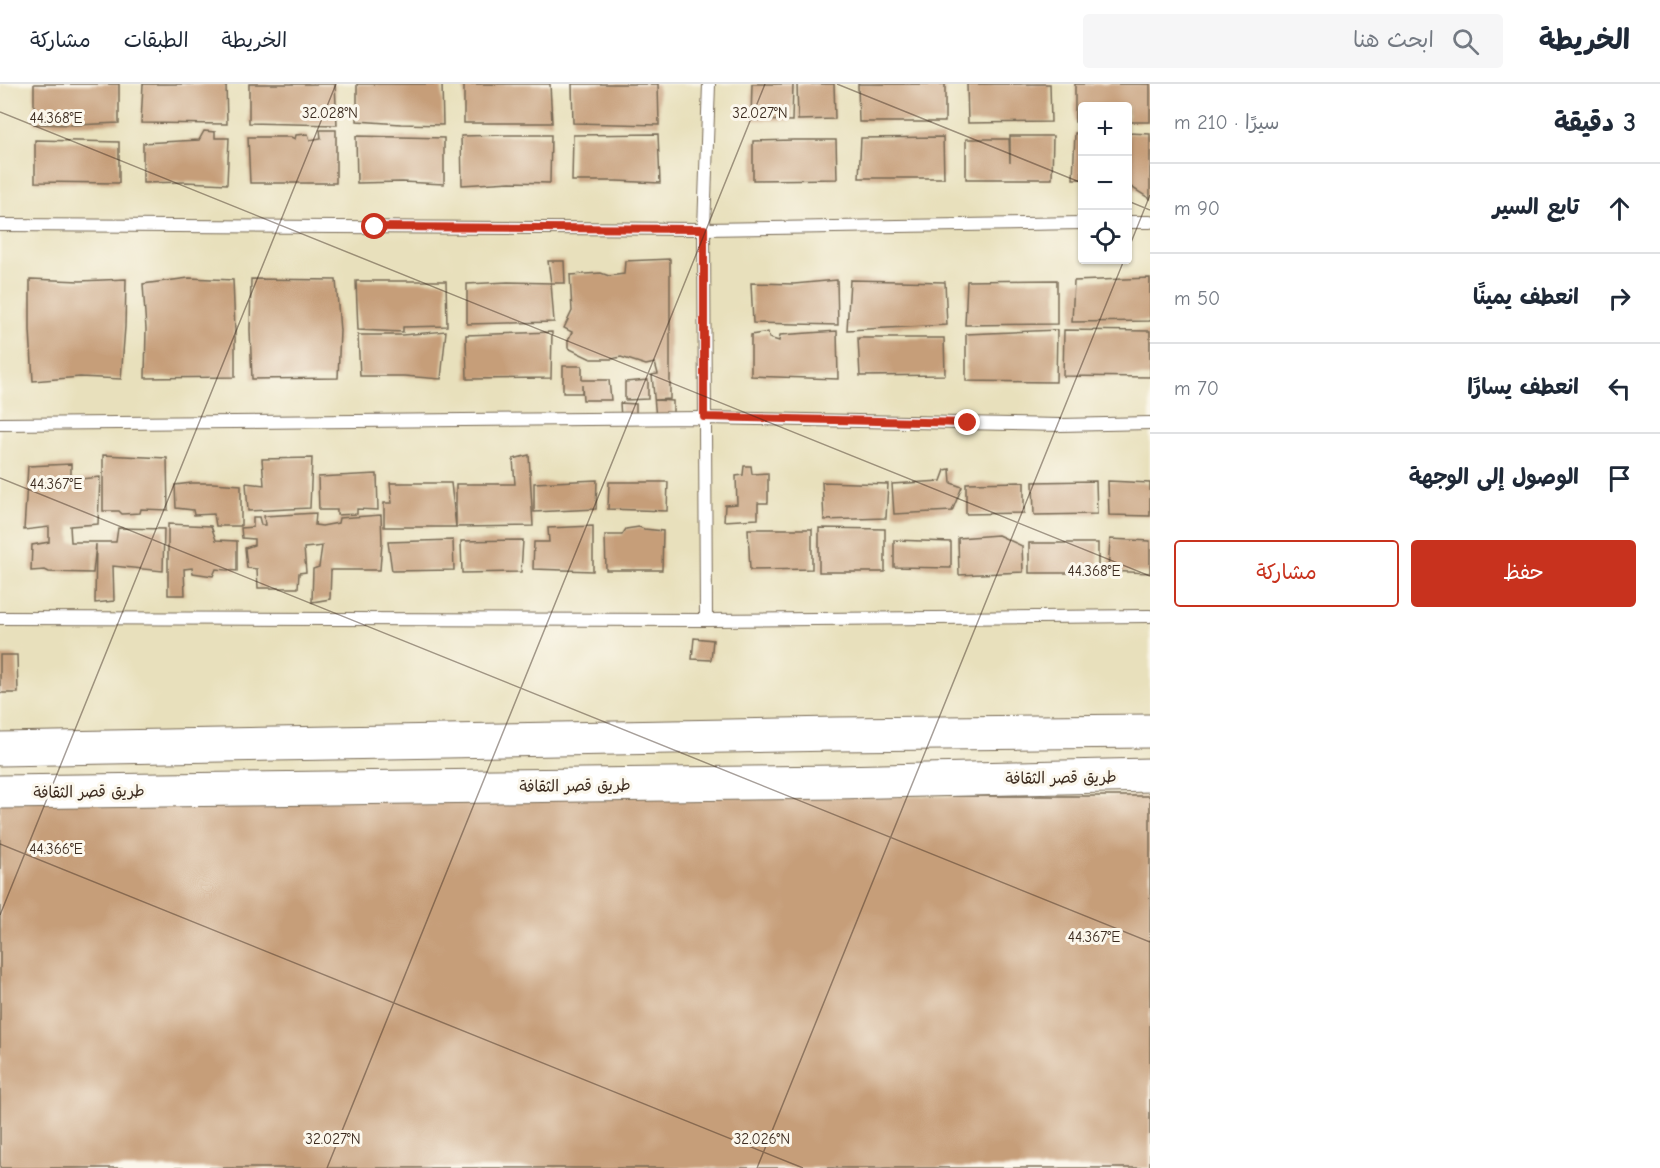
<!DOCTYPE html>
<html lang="ar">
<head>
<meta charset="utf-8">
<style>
  body { margin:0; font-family:"Comic Neue","Playpen Sans Arabic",sans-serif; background:#f6f6f7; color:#1f2937; direction:rtl }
  .controls { position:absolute; right:18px; top:18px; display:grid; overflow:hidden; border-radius:6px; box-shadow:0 2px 4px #0004 }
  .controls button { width:54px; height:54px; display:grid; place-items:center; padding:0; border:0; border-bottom:2px solid #e0e1e3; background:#fff; color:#1f2937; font:30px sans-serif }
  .stop { position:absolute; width:18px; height:18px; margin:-14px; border:4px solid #c8321e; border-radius:50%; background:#fff }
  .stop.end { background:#c8321e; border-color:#fff; box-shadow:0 2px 6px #0008 }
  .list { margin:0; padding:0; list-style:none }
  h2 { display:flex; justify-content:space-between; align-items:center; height:78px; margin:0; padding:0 24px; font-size:26px }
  h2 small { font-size:20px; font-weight:400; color:#747a83 }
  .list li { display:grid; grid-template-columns:39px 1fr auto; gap:18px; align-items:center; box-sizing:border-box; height:90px; padding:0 24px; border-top:2px solid #e0e1e3 }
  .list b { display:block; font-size:22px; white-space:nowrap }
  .list em { font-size:20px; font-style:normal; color:#747a83 }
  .actions { display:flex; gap:12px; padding:18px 24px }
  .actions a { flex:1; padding:14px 0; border:2px solid #c8321e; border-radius:6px; text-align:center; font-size:21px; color:#c8321e }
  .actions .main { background:#c8321e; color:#fff }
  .icon { flex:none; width:33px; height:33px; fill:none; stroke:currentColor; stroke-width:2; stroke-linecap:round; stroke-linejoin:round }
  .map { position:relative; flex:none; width:1150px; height:1084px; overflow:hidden; direction:ltr }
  header { display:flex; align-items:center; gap:36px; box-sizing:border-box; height:84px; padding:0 30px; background:#fff; border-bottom:2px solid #e0e1e3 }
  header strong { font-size:28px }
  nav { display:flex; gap:33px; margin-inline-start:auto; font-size:21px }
  .search { width:420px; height:54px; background:#f6f6f7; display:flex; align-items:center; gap:15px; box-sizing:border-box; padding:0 21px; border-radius:6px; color:#747a83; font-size:22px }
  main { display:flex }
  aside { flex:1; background:#fff }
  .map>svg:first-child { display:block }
  .building { fill:#c69e79 }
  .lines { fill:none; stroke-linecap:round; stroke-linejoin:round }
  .lane-casing { stroke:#786a55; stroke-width:14 }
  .secondary-casing { stroke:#786a55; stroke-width:35 }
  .lane { stroke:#fff; stroke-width:12 }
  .secondary { stroke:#fff; stroke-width:33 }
  .route { stroke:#c8321e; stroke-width:8 }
  .ticks { fill:none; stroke:#3b2a1e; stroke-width:1.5; stroke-opacity:0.45 }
  .labels { text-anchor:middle; stroke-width:6; stroke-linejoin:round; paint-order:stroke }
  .street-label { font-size:16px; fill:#3b2a1e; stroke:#fbf7ec }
  .ticks-label { font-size:15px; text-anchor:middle; fill:#3b2a1e; stroke:#fbf7ec; stroke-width:6; stroke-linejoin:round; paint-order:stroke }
</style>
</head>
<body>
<header>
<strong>الخريطة</strong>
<div class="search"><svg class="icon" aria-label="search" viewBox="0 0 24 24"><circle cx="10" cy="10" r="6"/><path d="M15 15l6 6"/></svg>ابحث هنا</div>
<nav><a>الخريطة</a><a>الطبقات</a><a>مشاركة</a></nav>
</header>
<main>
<aside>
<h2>3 دقيقة<small>سيرًا · 210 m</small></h2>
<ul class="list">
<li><svg class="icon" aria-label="ahead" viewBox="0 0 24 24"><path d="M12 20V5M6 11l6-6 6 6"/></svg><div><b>تابع السير</b></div><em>90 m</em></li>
<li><svg class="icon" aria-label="right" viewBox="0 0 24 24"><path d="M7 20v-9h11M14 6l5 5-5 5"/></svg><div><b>انعطف يمينًا</b></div><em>50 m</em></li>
<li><svg class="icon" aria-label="left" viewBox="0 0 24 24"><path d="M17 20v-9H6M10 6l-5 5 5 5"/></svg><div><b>انعطف يسارًا</b></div><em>70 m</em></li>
<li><svg class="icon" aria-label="arrive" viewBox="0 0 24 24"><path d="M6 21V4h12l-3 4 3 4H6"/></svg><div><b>الوصول إلى الوجهة</b></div></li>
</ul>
<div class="actions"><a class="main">حفظ</a><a>مشاركة</a></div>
</aside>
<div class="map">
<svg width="1150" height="1084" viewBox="0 0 1150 1084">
  <rect width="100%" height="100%" fill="#fbf7ec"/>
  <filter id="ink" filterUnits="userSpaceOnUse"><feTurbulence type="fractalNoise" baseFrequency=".0167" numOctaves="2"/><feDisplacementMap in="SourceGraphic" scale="12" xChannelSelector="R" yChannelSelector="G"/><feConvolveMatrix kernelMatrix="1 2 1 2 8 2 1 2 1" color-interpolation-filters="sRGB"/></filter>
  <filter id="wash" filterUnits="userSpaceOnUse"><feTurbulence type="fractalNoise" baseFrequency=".008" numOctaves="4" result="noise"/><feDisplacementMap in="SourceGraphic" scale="24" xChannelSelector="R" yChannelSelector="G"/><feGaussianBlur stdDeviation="1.35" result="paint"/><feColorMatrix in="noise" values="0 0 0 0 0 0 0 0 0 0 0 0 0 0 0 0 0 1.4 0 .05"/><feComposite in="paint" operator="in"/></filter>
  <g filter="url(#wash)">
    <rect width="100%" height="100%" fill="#e8e0bc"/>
    <g id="blocks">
      <g class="building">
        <polygon points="34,0 119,0 119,39 76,41 34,40"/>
        <polygon points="143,0 226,0 227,40 141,39"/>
        <polygon points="249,0 335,0 337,41 249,39"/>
        <polygon points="357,0 442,0 443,41 401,40 357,37"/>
        <polygon points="464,0 550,0 552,39 464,39"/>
        <polygon points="572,0 658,0 659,41 573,39"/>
        <polygon points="752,0 793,0 792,37 751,36"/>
        <polygon points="797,0 834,0 835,35 798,36"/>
        <polygon points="858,0 945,0 945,38 859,38"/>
        <polygon points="967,0 1050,0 1051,38 968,39"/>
        <polygon points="1075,0 1150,0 1150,38 1128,38 1128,22 1082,22 1082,38 1075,38"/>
        <polygon points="320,46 336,46 336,99 250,99 248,53 291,53 295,55 296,51 308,50 310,56 321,54"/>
        <polygon points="204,47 215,48 215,54 229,54 227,100 186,98 143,99 143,59 199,56"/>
        <polygon points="1075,49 1082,49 1082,95 1073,95"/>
        <polygon points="1128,49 1150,50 1150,115 1128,101"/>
        <polygon points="658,50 660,99 617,97 572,97 573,51"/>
        <polygon points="509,51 551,51 550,99 510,98 462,101 461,52"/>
        <polygon points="356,52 444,54 444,100 402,98 357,99"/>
        <polygon points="1010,52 1053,52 1052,95 966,95 966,55 1009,55 1010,79"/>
        <polygon points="943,53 944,94 859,94 861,54"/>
        <polygon points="35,56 119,58 119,99 35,98"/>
        <polygon points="793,56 836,56 837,95 753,96 753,57"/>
        <polygon points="670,175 670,315 655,316 673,317 673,331 656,334 652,291 658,290 655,279 646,281 621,273 612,275 591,275 568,264 568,257 572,248 564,244 572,227 570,191 601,189 609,192 624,190 625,177"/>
        <polygon points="548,177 564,177 565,199 551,199"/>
        <polygon points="189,194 233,196 235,247 235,293 145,294 146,245 143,200"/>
        <polygon points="1150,194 1150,237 1072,238 1074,197"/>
        <polygon points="30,195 80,197 126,195 125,243 121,295 80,293 33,297 30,246"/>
        <polygon points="251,195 336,196 340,247 338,294 252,295 250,246"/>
        <polygon points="837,196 838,241 753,239 751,199 794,200"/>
        <polygon points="850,196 945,198 947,241 847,246"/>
        <polygon points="1057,196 1057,240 965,241 967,197"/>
        <polygon points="356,197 446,197 447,242 403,243 403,248 358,246"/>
        <polygon points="508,198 551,199 554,238 467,240 467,200"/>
        <polygon points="1057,246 1056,298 966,297 966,250"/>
        <polygon points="1064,246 1150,247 1150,293 1063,292"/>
        <polygon points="446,247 441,295 404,292 360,292 358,251 402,251"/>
        <polygon points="837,247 838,295 751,292 751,251 768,248 769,254 779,257 780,251"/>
        <polygon points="552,248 551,294 467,295 466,251"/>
        <polygon points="858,254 944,254 945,291 860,292"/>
        <polygon points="563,282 582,282 582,296 609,296 611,316 583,316 582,301 582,309 563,309"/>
        <polygon points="648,296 648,315 625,316 625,298"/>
        <polygon points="620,319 636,320 636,334 621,334"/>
        <polygon points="103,371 167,374 168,426 141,425 140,429 122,430 119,427 103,427"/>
        <polygon points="529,371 533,442 456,443 384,443 384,419 392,419 390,399 451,399 456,443 456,400 515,400 513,375"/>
        <polygon points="312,374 310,424 248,427 246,399 264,401 262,375"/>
        <polygon points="71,380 71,396 100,393 98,440 70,442 71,458 116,458 118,444 164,445 163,487 113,482 114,517 95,519 96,460 93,489 49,488 45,486 31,487 32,461 49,458 49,443 24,446 28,382"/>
        <polygon points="744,382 751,382 752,390 768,389 768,419 758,419 758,435 724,437 725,421 737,420 736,392 743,391"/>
        <polygon points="950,385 951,399 962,403 952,427 894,430 892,400 941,397 945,386"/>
        <polygon points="377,390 378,426 357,425 357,430 337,431 337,426 319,426 318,393"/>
        <polygon points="597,396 596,425 534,428 534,399"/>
        <polygon points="1096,397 1097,430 1034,431 1033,398"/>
        <polygon points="1108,397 1150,399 1150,432 1109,431"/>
        <polygon points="609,398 668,398 667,427 608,425"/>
        <polygon points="822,398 888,400 886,434 824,436"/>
        <polygon points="1024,398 1024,429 966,430 966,399"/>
        <polygon points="192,399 213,399 241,401 241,442 216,442 214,430 194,431 193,426 176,424 175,401"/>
        <polygon points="316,429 315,441 322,442 338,439 339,434 381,431 382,458 380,486 331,486 330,515 312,518 313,485 319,483 322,462 314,463 304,464 306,488 299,489 298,504 258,504 257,485 247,484 245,464 254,461 254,455 242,454 241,444 253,443 253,433 259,433 261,441 265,441 264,432"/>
        <polygon points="168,440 211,442 216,456 237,457 237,487 216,485 213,492 193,489 192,484 184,485 185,511 168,511"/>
        <polygon points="593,442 593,487 533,485 534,458 549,458 548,444"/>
        <polygon points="639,443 644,445 663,447 662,486 606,486 605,451 622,451 626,445"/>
        <polygon points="819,444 885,445 885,488 819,488"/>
        <polygon points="748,445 812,445 812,485 750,486"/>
        <polygon points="998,451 1022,462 1023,488 959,491 958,454"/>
        <polygon points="1110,455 1150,457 1150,489 1108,487"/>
        <polygon points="453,456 454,486 392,487 388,458"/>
        <polygon points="523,456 521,488 462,489 461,457"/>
        <polygon points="894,456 951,458 951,484 894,483"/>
        <rect x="1029" y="459" width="69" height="30"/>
        <polygon points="694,554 713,556 711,576 692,575"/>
        <polygon points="0,571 17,571 18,609 0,609"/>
        <rect x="0" y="712" width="1150" height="372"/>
      </g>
    </g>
  </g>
  <g filter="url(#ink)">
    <use href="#blocks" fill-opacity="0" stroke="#786a55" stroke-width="1.5"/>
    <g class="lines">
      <g class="lane-casing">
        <g id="lane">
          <polyline points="1128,138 1150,138"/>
          <polyline points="0,141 704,145 1082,139"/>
          <polyline points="0,340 704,334 1061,341 1150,339"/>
          <polyline points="0,534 706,536 1150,532"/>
          <polyline points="706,536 704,145 709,0"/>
        </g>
      </g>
      <g class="secondary-casing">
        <g id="secondary">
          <polyline points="0,665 836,650 1150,647"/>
          <polyline points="0,708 837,698 1150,691"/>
        </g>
      </g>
      <use href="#lane" class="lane"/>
      <use href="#secondary" class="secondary"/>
    </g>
  </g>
  <g class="lines" filter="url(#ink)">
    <polyline class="route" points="375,143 704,145 704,333 968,339"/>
  </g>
  <path class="ticks" d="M837,0L1082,99M0,28L1150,492M1128,117L1150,126M1128,166L1150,111M0,394L1150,858M0,760L803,1084M0,831L336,0M327,1084L765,0M757,1084L1124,176"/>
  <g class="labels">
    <g class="street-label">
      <text transform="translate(1061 693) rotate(-1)" y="6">طريق قصر الثقافة</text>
      <text transform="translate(575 701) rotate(-1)" y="6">طريق قصر الثقافة</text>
      <text transform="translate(89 707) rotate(-1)" y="6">طريق قصر الثقافة</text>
    </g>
  </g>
  <g class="ticks-label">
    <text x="330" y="34">32.028°N</text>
    <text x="760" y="34">32.027°N</text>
    <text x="56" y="39">44.368°E</text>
    <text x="56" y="405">44.367°E</text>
    <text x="1094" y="492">44.368°E</text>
    <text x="56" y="770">44.366°E</text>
    <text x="1094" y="858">44.367°E</text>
    <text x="333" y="1060">32.027°N</text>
    <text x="762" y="1060">32.026°N</text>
  </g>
</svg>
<div class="controls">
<button>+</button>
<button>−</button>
<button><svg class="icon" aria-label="locate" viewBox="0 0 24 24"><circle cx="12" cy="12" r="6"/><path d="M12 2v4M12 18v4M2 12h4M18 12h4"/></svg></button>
</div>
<div class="stop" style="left:375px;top:143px"></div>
<div class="stop end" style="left:968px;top:339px"></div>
</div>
</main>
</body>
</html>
